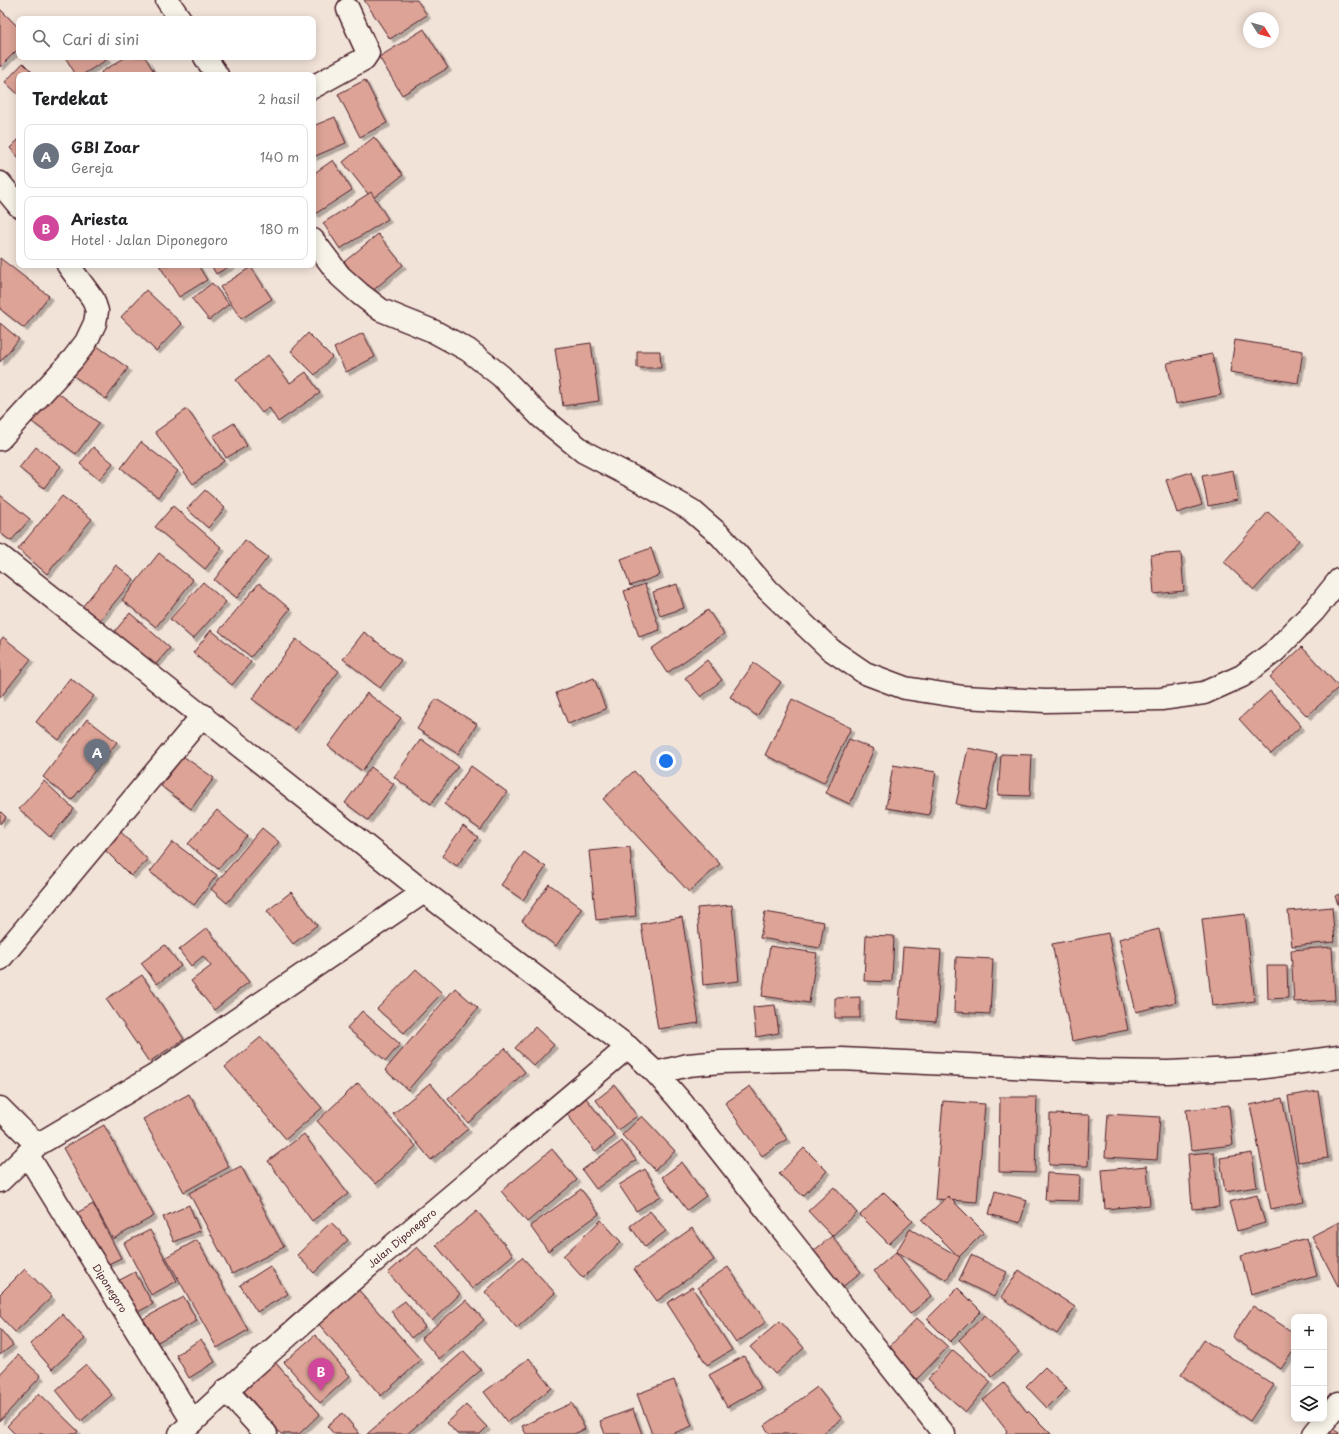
<!DOCTYPE html>
<html lang="id">
<head>
<meta charset="utf-8">
<style>
  body { margin:0; font-family:"Playpen Sans",sans-serif; background:#f6f6f6; color:#202124 }
  .controls { position:absolute; right:12px; bottom:12px; display:grid; overflow:hidden; border-radius:8px; box-shadow:0 2px 10px #0003 }
  .controls button { width:36px; height:36px; display:grid; place-items:center; padding:0; border:0; border-bottom:1px solid #e0e0e0; background:#fff; color:#202124; font:20px sans-serif }
  .compass { position:absolute; left:1243px; top:12px; width:36px; height:36px; border-radius:50%; background:#fff; box-shadow:0 2px 10px #0003; rotate:127deg }
  .you { position:absolute; left:666px; top:761px; width:14px; height:14px; margin:-10px; border:3px solid #fff; border-radius:50%; background:#1a73e8; box-shadow:0 0 0 6px #1a73e833 }
  .badge { display:grid; place-items:center; width:26px; height:26px; border-radius:50%; background:#4a1f2b; color:#fff; font-size:13px; font-weight:700 }
  .pin { position:absolute; translate:-50% -33px; filter:drop-shadow(0 1px 2px #0008) }
  .pin::after { content:''; position:absolute; top:21px; width:14px; height:12px; background:inherit; clip-path:polygon(0 0,100% 0,50% 100%) }
  .list { margin:0; padding:0; list-style:none }
  h2 { display:flex; justify-content:space-between; align-items:center; height:52px; margin:0; padding:0 16px; font-size:17px }
  h2 small { font-size:13px; font-weight:400; color:#757577 }
  .list li { display:grid; grid-template-columns:26px 1fr auto; gap:12px; align-items:center; box-sizing:border-box; height:64px; margin:0 8px 8px; padding:0 8px; border:1px solid #e0e0e0; border-radius:8px }
  .list b { display:block; font-size:15px; white-space:nowrap }
  .list p { margin:0; font-size:13px; white-space:nowrap; color:#757577 }
  .list em { font-size:13px; font-style:normal; color:#757577 }
  .icon { flex:none; width:22px; height:22px; fill:none; stroke:currentColor; stroke-width:2; stroke-linecap:round; stroke-linejoin:round }
  .map { position:relative; flex:none; width:1339px; height:1434px; overflow:hidden }
  .search { position:absolute; background:#fff; box-shadow:0 2px 10px #0003; left:16px; top:16px; width:300px; height:44px; display:flex; align-items:center; gap:10px; box-sizing:border-box; padding:0 14px; border-radius:8px; color:#757577; font-size:15px }
  .panel { position:absolute; background:#fff; box-shadow:0 2px 10px #0003; left:16px; top:72px; width:300px; height:196px; border-radius:8px }
  .map>svg:first-child { display:block }
  .building { fill:#dca396; stroke:#4a1f2b; filter:url(#shadow) }
  .lines { fill:none; stroke-linecap:round; stroke-linejoin:round }
  .minor-casing { stroke:#4a1f2b; stroke-width:25 }
  .tertiary-casing { stroke:#4a1f2b; stroke-width:25 }
  .minor { stroke:#f7f3e8; stroke-width:22 }
  .tertiary { stroke:#f7f3e8; stroke-width:22 }
  .labels { text-anchor:middle; stroke-width:3; stroke-linejoin:round; paint-order:stroke }
  .street-label { font-size:10px; fill:#4a1f2b; stroke:#f7f3e8 }
</style>
</head>
<body>
<div class="map">
<svg width="1339" height="1434" viewBox="0 0 1339 1434">
  <defs>
    <filter id="shadow"><feDropShadow dx="3.5" dy="3.5" stdDeviation="0" flood-color="#0004"/></filter>
  </defs>
  <rect width="100%" height="100%" fill="#f2e3d8"/>
  <filter id="ink" filterUnits="userSpaceOnUse"><feTurbulence type="fractalNoise" baseFrequency=".025" numOctaves="2"/><feDisplacementMap in="SourceGraphic" scale="8" xChannelSelector="R" yChannelSelector="G"/><feConvolveMatrix kernelMatrix="1 2 1 2 8 2 1 2 1" color-interpolation-filters="sRGB"/></filter>
  <g filter="url(#ink)">
    <g class="building">
      <polygon points="364,0 417,0 427,15 390,39"/>
      <polygon points="0,9 19,28 19,48 0,67"/>
      <polygon points="424,29 448,68 402,95 379,57"/>
      <polygon points="65,57 106,57 108,59 82,75 76,75"/>
      <polygon points="126,57 145,57 156,75 102,75 101,72"/>
      <polygon points="23,63 35,75 19,75 19,95 5,82"/>
      <polygon points="365,80 387,123 360,137 338,94"/>
      <polygon points="335,117 346,143 313,157 313,126"/>
      <polygon points="374,137 403,175 372,199 343,162"/>
      <polygon points="19,139 19,158 10,148"/>
      <polygon points="333,160 352,190 315,214 313,210 313,174"/>
      <polygon points="371,192 388,219 340,249 323,223"/>
      <polygon points="378,234 403,265 370,293 344,262"/>
      <polygon points="0,258 49,296 24,328 0,309"/>
      <polygon points="159,265 198,265 207,280 179,297"/>
      <polygon points="211,265 232,265 216,274"/>
      <polygon points="251,267 272,299 241,319 220,287"/>
      <polygon points="212,283 229,304 209,320 192,299"/>
      <polygon points="146,290 182,324 156,351 121,317"/>
      <polygon points="0,323 19,339 0,362"/>
      <polygon points="308,333 332,357 315,375 291,351"/>
      <polygon points="363,333 375,357 346,372 334,348"/>
      <polygon points="1235,340 1303,351 1298,383 1230,372"/>
      <polygon points="93,343 128,368 106,399 71,374"/>
      <polygon points="591,343 599,401 563,406 555,348"/>
      <polygon points="637,351 660,351 661,368 637,368"/>
      <polygon points="1212,354 1221,395 1176,404 1167,363"/>
      <polygon points="268,355 290,383 306,372 320,393 278,422 269,407 262,413 236,380"/>
      <polygon points="54,390 99,423 76,454 32,422"/>
      <polygon points="187,409 224,461 193,484 155,432"/>
      <polygon points="234,423 247,446 226,458 213,436"/>
      <polygon points="141,442 178,471 158,497 121,468"/>
      <polygon points="36,447 61,466 44,488 19,468"/>
      <polygon points="93,447 113,463 99,480 80,464"/>
      <polygon points="1233,470 1238,500 1208,506 1202,476"/>
      <polygon points="1191,472 1202,505 1177,513 1166,480"/>
      <polygon points="205,490 225,508 208,528 187,509"/>
      <polygon points="0,495 30,519 11,541 0,533"/>
      <polygon points="62,496 92,519 47,574 18,549"/>
      <polygon points="173,506 222,548 205,569 155,527"/>
      <polygon points="1268,512 1299,540 1254,590 1224,562"/>
      <polygon points="245,540 268,557 237,598 214,580"/>
      <polygon points="651,548 660,575 630,586 621,559"/>
      <polygon points="159,553 193,580 156,627 122,600"/>
      <polygon points="1181,553 1184,591 1154,594 1151,555"/>
      <polygon points="116,565 134,579 95,626 78,612"/>
      <polygon points="203,582 226,602 193,639 170,619"/>
      <polygon points="259,583 290,609 251,657 219,631"/>
      <polygon points="645,584 660,630 639,637 624,591"/>
      <polygon points="677,584 684,608 660,616 653,592"/>
      <polygon points="708,610 724,634 667,673 651,649"/>
      <polygon points="130,613 170,648 150,671 110,637"/>
      <polygon points="211,630 251,662 232,685 193,653"/>
      <polygon points="364,632 401,660 380,688 343,659"/>
      <polygon points="3,637 31,659 0,698 0,641"/>
      <polygon points="296,639 339,671 295,730 252,699"/>
      <polygon points="1302,647 1339,687 1307,716 1270,677"/>
      <polygon points="707,660 722,680 701,697 685,678"/>
      <polygon points="754,663 781,682 757,716 730,697"/>
      <polygon points="70,678 94,696 59,740 36,722"/>
      <polygon points="594,678 606,709 568,724 556,693"/>
      <polygon points="1270,691 1301,726 1271,754 1239,719"/>
      <polygon points="367,693 401,718 362,771 328,746"/>
      <polygon points="436,699 477,724 458,754 417,729"/>
      <polygon points="792,699 851,728 824,783 765,755"/>
      <polygon points="87,719 117,742 72,800 43,777"/>
      <polygon points="421,739 458,766 431,804 394,777"/>
      <polygon points="849,739 874,749 850,804 826,793"/>
      <polygon points="968,748 997,754 985,810 956,804"/>
      <polygon points="1001,754 1032,755 1030,796 998,795"/>
      <polygon points="183,756 214,778 191,809 161,786"/>
      <polygon points="893,765 936,772 929,815 886,808"/>
      <polygon points="471,766 507,792 481,830 444,804"/>
      <polygon points="371,767 394,784 368,820 345,803"/>
      <polygon points="634,771 720,864 689,892 603,799"/>
      <polygon points="44,781 74,809 50,837 19,809"/>
      <polygon points="217,810 247,836 218,869 188,844"/>
      <polygon points="0,811 6,817 0,824"/>
      <polygon points="463,826 478,837 457,866 442,856"/>
      <polygon points="262,828 279,842 227,903 211,889"/>
      <polygon points="120,831 148,860 131,876 103,848"/>
      <polygon points="173,842 217,875 194,905 150,872"/>
      <polygon points="630,847 636,916 596,920 589,851"/>
      <polygon points="524,852 546,867 523,900 501,885"/>
      <polygon points="549,884 582,908 556,946 522,921"/>
      <polygon points="291,892 317,925 293,944 267,911"/>
      <polygon points="1339,894 1339,907 1335,896"/>
      <polygon points="732,905 739,981 703,985 697,908"/>
      <polygon points="1332,907 1335,942 1292,946 1288,911"/>
      <polygon points="765,912 824,922 820,948 760,938"/>
      <polygon points="1245,914 1255,1001 1212,1006 1202,919"/>
      <polygon points="682,917 699,1023 658,1029 641,924"/>
      <polygon points="207,928 249,982 214,1010 191,981 211,966 203,956 191,966 179,950"/>
      <polygon points="1159,929 1176,1002 1136,1012 1119,939"/>
      <polygon points="1108,933 1128,1030 1072,1041 1052,944"/>
      <polygon points="866,935 894,936 892,982 864,981"/>
      <polygon points="165,945 181,966 157,984 141,963"/>
      <polygon points="770,946 817,953 809,1003 762,996"/>
      <polygon points="903,947 941,950 936,1022 898,1019"/>
      <polygon points="1332,947 1335,1000 1294,1002 1291,950"/>
      <polygon points="956,957 993,959 990,1014 954,1012"/>
      <polygon points="1267,966 1287,966 1288,998 1268,999"/>
      <polygon points="416,969 442,993 404,1033 377,1009"/>
      <polygon points="142,975 184,1039 149,1062 106,999"/>
      <polygon points="455,988 478,1008 408,1090 385,1070"/>
      <polygon points="860,997 860,1018 835,1018 835,998"/>
      <polygon points="775,1005 779,1033 756,1037 753,1007"/>
      <polygon points="362,1011 400,1044 386,1061 347,1028"/>
      <polygon points="535,1027 554,1045 534,1066 515,1048"/>
      <polygon points="261,1037 322,1108 286,1139 225,1067"/>
      <polygon points="505,1048 525,1072 468,1123 448,1099"/>
      <polygon points="358,1083 416,1146 376,1184 317,1121"/>
      <polygon points="430,1083 468,1129 431,1160 393,1114"/>
      <polygon points="615,1085 637,1116 618,1130 596,1100"/>
      <polygon points="750,1086 787,1139 762,1156 725,1103"/>
      <polygon points="1318,1091 1328,1158 1298,1162 1288,1096"/>
      <polygon points="189,1094 229,1167 184,1192 143,1119"/>
      <polygon points="1000,1097 1037,1097 1035,1173 999,1172"/>
      <polygon points="586,1098 615,1136 595,1151 566,1113"/>
      <polygon points="1282,1098 1304,1202 1271,1209 1250,1105"/>
      <polygon points="943,1101 985,1104 977,1202 935,1199"/>
      <polygon points="1229,1105 1233,1145 1191,1150 1186,1110"/>
      <polygon points="1050,1114 1090,1115 1088,1166 1049,1165"/>
      <polygon points="1108,1114 1160,1117 1157,1160 1105,1157"/>
      <polygon points="642,1116 675,1151 655,1170 622,1135"/>
      <polygon points="104,1125 154,1216 113,1239 63,1148"/>
      <polygon points="304,1134 348,1194 312,1221 268,1161"/>
      <polygon points="622,1141 636,1160 596,1189 582,1170"/>
      <polygon points="804,1148 827,1171 803,1196 779,1174"/>
      <polygon points="552,1149 577,1180 527,1222 501,1191"/>
      <polygon points="1214,1152 1219,1207 1192,1209 1188,1154"/>
      <polygon points="1252,1153 1257,1187 1225,1192 1220,1158"/>
      <polygon points="682,1162 706,1196 687,1210 662,1177"/>
      <polygon points="241,1166 284,1247 232,1274 189,1193"/>
      <polygon points="1147,1166 1150,1205 1105,1209 1102,1170"/>
      <polygon points="645,1169 661,1196 636,1211 619,1185"/>
      <polygon points="1047,1173 1080,1175 1079,1201 1045,1200"/>
      <polygon points="834,1187 857,1213 832,1236 808,1211"/>
      <polygon points="581,1189 599,1214 548,1251 530,1226"/>
      <polygon points="995,1191 1027,1200 1020,1223 989,1214"/>
      <polygon points="884,1192 913,1221 889,1244 860,1215"/>
      <polygon points="1257,1195 1265,1223 1237,1231 1229,1202"/>
      <polygon points="948,1196 984,1232 959,1257 922,1220"/>
      <polygon points="93,1204 121,1258 100,1268 73,1215"/>
      <polygon points="189,1205 200,1231 174,1242 163,1217"/>
      <polygon points="477,1211 513,1255 472,1289 436,1245"/>
      <polygon points="650,1211 666,1231 645,1247 630,1226"/>
      <polygon points="601,1220 621,1242 583,1278 563,1256"/>
      <polygon points="331,1222 348,1240 314,1273 297,1255"/>
      <polygon points="1339,1222 1339,1288 1312,1236"/>
      <polygon points="692,1228 714,1260 657,1301 634,1269"/>
      <polygon points="910,1229 960,1257 947,1280 896,1252"/>
      <polygon points="150,1230 177,1281 151,1295 124,1243"/>
      <polygon points="832,1236 861,1272 836,1292 807,1256"/>
      <polygon points="1307,1238 1317,1276 1251,1294 1241,1256"/>
      <polygon points="197,1240 248,1330 217,1348 166,1257"/>
      <polygon points="417,1247 460,1294 432,1321 388,1273"/>
      <polygon points="896,1252 932,1296 910,1314 874,1271"/>
      <polygon points="971,1255 1007,1272 994,1297 959,1280"/>
      <polygon points="522,1257 555,1293 517,1328 485,1292"/>
      <polygon points="270,1266 288,1294 257,1312 240,1285"/>
      <polygon points="728,1267 766,1322 736,1343 698,1287"/>
      <polygon points="25,1269 52,1297 15,1332 0,1316 0,1294"/>
      <polygon points="1019,1270 1075,1307 1057,1334 1001,1297"/>
      <polygon points="135,1272 153,1304 134,1314 116,1282"/>
      <polygon points="355,1286 421,1360 381,1396 316,1321"/>
      <polygon points="692,1287 732,1350 707,1365 667,1303"/>
      <polygon points="958,1288 981,1311 950,1342 927,1319"/>
      <polygon points="184,1297 197,1321 152,1345 139,1321"/>
      <polygon points="466,1300 484,1320 439,1359 421,1338"/>
      <polygon points="405,1301 425,1327 411,1338 391,1311"/>
      <polygon points="1253,1306 1294,1333 1294,1350 1281,1369 1232,1337"/>
      <polygon points="62,1314 85,1339 52,1369 30,1344"/>
      <polygon points="985,1315 1019,1352 992,1377 959,1340"/>
      <polygon points="917,1318 948,1347 917,1379 886,1350"/>
      <polygon points="780,1321 804,1348 775,1374 750,1347"/>
      <polygon points="0,1329 13,1345 0,1355"/>
      <polygon points="315,1335 350,1376 320,1403 284,1362"/>
      <polygon points="201,1339 215,1362 189,1378 176,1355"/>
      <polygon points="1204,1340 1274,1385 1250,1421 1181,1375"/>
      <polygon points="953,1350 991,1382 966,1412 928,1379"/>
      <polygon points="464,1351 481,1370 407,1434 367,1434"/>
      <polygon points="18,1355 41,1376 0,1421 0,1374"/>
      <polygon points="744,1356 761,1388 727,1407 709,1375"/>
      <polygon points="529,1358 552,1388 507,1422 484,1392"/>
      <polygon points="274,1361 320,1414 299,1434 281,1434 243,1390"/>
      <polygon points="86,1364 112,1395 81,1421 56,1390"/>
      <polygon points="1045,1367 1067,1388 1047,1408 1026,1386"/>
      <polygon points="674,1380 692,1426 672,1434 652,1434 637,1394"/>
      <polygon points="1004,1383 1027,1412 1028,1411 1051,1434 1005,1434 1007,1431 983,1400"/>
      <polygon points="817,1387 842,1419 822,1434 770,1434 764,1426"/>
      <polygon points="39,1393 78,1431 76,1434 15,1434 7,1426"/>
      <polygon points="572,1403 585,1429 574,1434 526,1434 522,1426"/>
      <polygon points="466,1405 487,1427 480,1434 457,1434 447,1423"/>
      <polygon points="633,1409 642,1434 605,1434 600,1421"/>
      <polygon points="342,1413 359,1433 358,1434 334,1434 327,1426"/>
      <polygon points="1333,1429 1339,1433 1339,1434 1329,1434"/>
    </g>
    <g class="lines">
      <g class="minor-casing">
        <g id="minor">
          <polyline points="167,0 180,19"/>
          <polyline points="205,57 217,75"/>
          <polyline points="313,87 364,59 368,53 348,9"/>
          <polyline points="313,240 340,276 360,294 381,310 433,331 468,350 501,376 541,417 584,452 642,482 691,510 721,536 768,590 830,649 865,673 905,688 963,697 1045,701 1161,699 1204,693 1242,676 1275,651 1314,611 1339,580"/>
          <polyline points="0,959 203,715"/>
          <polyline points="0,1108 37,1145"/>
          <polyline points="27,1154 193,1422"/>
          <polyline points="0,1181 37,1145 154,1076 424,892"/>
          <polyline points="226,1390 266,1434"/>
          <path d="M180,1434C324,1299 478,1175 628,1047"/>
          <polyline points="1314,1434 1339,1403"/>
        </g>
      </g>
      <g class="tertiary-casing">
        <g id="tertiary">
          <polyline points="0,183 19,206"/>
          <polyline points="0,439 73,359 86,342 95,323 97,311 93,299 68,265"/>
          <polyline points="0,556 424,892 628,1047 656,1073 683,1104 944,1434"/>
          <polyline points="656,1073 688,1065 721,1062 841,1059 1095,1071 1168,1072 1258,1068 1339,1057"/>
        </g>
      </g>
      <use href="#minor" class="minor"/>
      <use href="#tertiary" class="tertiary"/>
    </g>
  </g>
  <g class="labels">
    <g class="street-label">
      <text transform="translate(402 1238) rotate(-40)" y="4">Jalan Diponegoro</text>
      <text transform="translate(110 1288) rotate(58)" y="4">Diponegoro</text>
    </g>
  </g>
</svg>
<div class="controls">
<button>+</button>
<button>−</button>
<button><svg class="icon" aria-label="layers" viewBox="0 0 24 24"><path d="M12 4l9 5-9 5-9-5zM3 14l9 5 9-5"/></svg></button>
</div>
<svg class="compass" viewBox="-18 -18 36 36"><path d="M0-13l5 13h-10z" fill="#e53935"/><path d="M0 13l5-13h-10z" fill="#757577"/></svg>
<div class="you"></div>
<div class="pin badge" style="left:97px;top:772px;background:#6b7280">A</div>
<div class="pin badge" style="left:321px;top:1391px;background:#d1479c">B</div>
<div class="search"><svg class="icon" aria-label="search" viewBox="0 0 24 24"><circle cx="10" cy="10" r="6"/><path d="M15 15l6 6"/></svg>Cari di sini</div>
<section class="panel">
<h2>Terdekat<small>2 hasil</small></h2>
<ul class="list">
<li><span class="badge" style="background:#6b7280">A</span><div><b>GBI Zoar</b><p>Gereja</p></div><em>140 m</em></li>
<li><span class="badge" style="background:#d1479c">B</span><div><b>Ariesta</b><p>Hotel · Jalan Diponegoro</p></div><em>180 m</em></li>
</ul>
</section>
</div>
</body>
</html>
